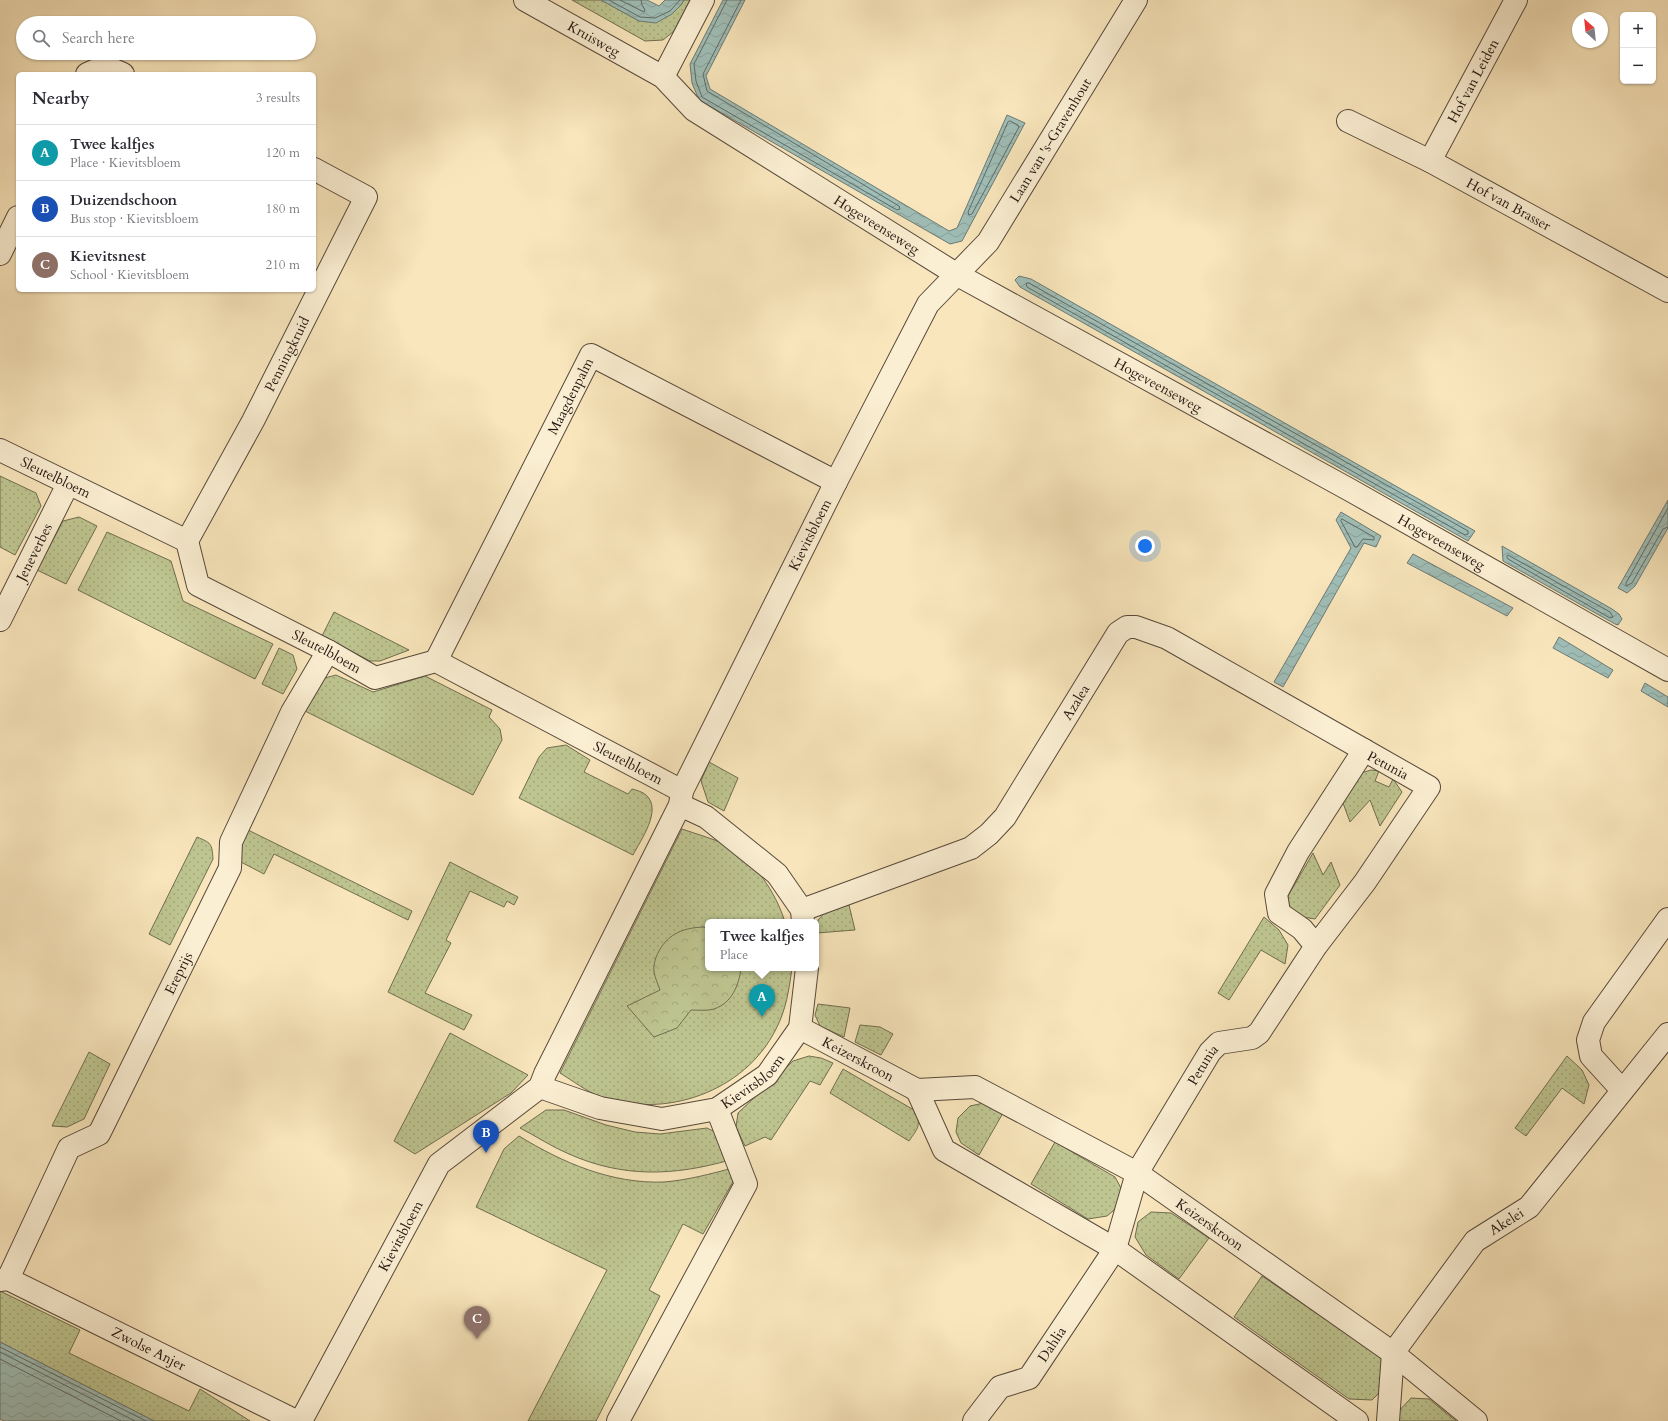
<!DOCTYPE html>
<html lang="en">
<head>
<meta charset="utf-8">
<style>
  body { margin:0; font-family:Cardo,serif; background:#f7f7f7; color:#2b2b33 }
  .controls { position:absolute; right:12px; top:12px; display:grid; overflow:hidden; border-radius:6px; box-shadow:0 1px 3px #0004 }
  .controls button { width:36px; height:36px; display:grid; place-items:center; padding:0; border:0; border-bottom:1px solid #e1e1e2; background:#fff; color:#2b2b33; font:20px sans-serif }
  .compass { position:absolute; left:1572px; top:12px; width:36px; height:36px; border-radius:50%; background:#fff; box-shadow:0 1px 3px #0004; rotate:333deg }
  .you { position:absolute; left:1145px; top:546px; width:14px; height:14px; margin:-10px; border:3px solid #fff; border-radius:50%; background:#1a73e8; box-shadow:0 0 0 6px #1a73e833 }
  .badge { display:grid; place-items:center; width:26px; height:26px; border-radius:50%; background:#0b8043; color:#fff; font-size:13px; font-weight:700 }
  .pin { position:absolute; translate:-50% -33px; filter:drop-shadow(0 1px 2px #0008) }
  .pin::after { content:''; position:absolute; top:21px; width:14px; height:12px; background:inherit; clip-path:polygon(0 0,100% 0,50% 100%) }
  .popup { position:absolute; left:705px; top:919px; width:114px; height:52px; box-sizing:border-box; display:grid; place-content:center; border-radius:6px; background:#fff; filter:drop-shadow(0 1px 3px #0005); font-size:13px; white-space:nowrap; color:#7c7c81 }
  .popup b { font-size:15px; color:#2b2b33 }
  .popup::after { content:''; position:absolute; left:50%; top:100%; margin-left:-8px; border:8px solid transparent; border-top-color:#fff }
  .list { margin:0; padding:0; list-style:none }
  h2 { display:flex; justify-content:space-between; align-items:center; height:52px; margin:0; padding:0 16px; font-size:17px }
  h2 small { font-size:13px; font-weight:400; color:#7c7c81 }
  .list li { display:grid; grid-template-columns:26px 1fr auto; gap:12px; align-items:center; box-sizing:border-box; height:56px; padding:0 16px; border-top:1px solid #e1e1e2 }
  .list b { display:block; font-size:15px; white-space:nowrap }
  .list p { margin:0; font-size:13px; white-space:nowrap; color:#7c7c81 }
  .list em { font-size:13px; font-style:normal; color:#7c7c81 }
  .icon { flex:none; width:22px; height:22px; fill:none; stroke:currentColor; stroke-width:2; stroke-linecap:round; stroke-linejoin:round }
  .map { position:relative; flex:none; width:1668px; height:1421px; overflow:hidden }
  .search { position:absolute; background:#fff; box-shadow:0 1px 3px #0004; left:16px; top:16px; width:300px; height:44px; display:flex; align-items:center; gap:10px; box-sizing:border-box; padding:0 14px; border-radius:22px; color:#7c7c81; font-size:15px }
  .panel { position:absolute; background:#fff; box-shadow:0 1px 3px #0004; left:16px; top:72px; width:300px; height:220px; border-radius:6px }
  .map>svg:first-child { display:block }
  .grass { fill:url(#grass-dots); stroke:#706d50 }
  .forest { fill:url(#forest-crowns); stroke:#706d50 }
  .water { fill:url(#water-waves); stroke:#6d7a74 }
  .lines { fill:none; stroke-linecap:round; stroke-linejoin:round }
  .shore { stroke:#606a64; stroke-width:1 }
  .minor-casing { stroke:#58493b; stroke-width:24 }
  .minor { stroke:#fbefd3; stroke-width:22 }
  .labels { text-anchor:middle; stroke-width:3.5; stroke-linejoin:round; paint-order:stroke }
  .street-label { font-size:14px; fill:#221510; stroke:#fbefd3 }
</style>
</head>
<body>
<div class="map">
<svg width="1668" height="1421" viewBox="0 0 1668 1421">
  <defs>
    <pattern id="grass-dots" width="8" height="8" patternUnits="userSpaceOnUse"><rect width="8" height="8" fill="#bec590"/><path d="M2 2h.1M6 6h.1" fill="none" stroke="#a3a87b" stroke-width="1.8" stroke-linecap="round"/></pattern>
    <pattern id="forest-crowns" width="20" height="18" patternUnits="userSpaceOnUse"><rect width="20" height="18" fill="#bec590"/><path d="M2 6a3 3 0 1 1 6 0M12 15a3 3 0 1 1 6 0" fill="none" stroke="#a3a87b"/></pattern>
    <pattern id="water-waves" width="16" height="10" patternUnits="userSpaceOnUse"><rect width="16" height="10" fill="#9fbeb7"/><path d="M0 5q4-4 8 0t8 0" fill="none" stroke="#89a29c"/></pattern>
  </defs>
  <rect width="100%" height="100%" fill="#f9e6bc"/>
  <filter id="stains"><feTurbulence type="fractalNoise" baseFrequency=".005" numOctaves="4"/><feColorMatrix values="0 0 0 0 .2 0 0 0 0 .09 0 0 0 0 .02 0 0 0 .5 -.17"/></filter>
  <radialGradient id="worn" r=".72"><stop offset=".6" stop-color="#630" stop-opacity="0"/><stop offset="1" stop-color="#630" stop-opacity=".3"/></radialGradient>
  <g class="grass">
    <polygon points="572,0 601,0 639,21 681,5 684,0 690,0 674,31 663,40 645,41"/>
    <polygon points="0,476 36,493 41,506 15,555 0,547"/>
    <polygon points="79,517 97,526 66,584 37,570 63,521"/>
    <polygon points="107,532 171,561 183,601 273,644 255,679 78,590"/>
    <polygon points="334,612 409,650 380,661 370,661 322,636"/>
    <polygon points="279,648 293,655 297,669 283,694 262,684"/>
    <polygon points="336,675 373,692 425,676 492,710 489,717 500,729 502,740 473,795 305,711 321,679"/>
    <path d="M566,745L590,760L584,772L628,794L632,789C636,790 643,792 646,795C663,810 640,841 633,855L519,798L539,757L547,748Z"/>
    <polygon points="709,762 738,778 724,811 708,802 701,781"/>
    <polygon points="1371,770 1379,771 1375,781 1389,787 1393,779 1402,792 1380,826 1370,800 1350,822 1343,803 1361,773"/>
    <polygon points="244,828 412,911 408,920 274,854 264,874 239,861"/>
    <path d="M682,829C696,834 712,838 726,845C754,859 776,893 785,922H708V968H792C789,990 786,1010 776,1029C745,1092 664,1120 599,1096C586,1091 573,1081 560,1073Z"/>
    <path d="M197,837C211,843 212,843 213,859L170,945L149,934Z"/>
    <polygon points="1313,853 1323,875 1331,862 1340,885 1315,919 1303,917 1290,911 1288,896"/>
    <polygon points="450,862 518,897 514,905 507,901 504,907 470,891 446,940 451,943 425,993 472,1015 464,1030 388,992"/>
    <polygon points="849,905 855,930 817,933 818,920 826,911"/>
    <polygon points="1264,917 1279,930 1288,945 1285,964 1261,950 1229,1000 1218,993"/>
    <polygon points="818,1004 850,1008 844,1037 820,1026 815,1015"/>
    <polygon points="860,1025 880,1027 893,1034 881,1055 855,1042"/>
    <polygon points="450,1033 528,1075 511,1093 415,1154 394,1141"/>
    <polygon points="89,1052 110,1064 84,1119 67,1127 52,1126"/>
    <polygon points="809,1056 821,1058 833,1063 820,1085 810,1081 771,1140 765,1137 745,1146 736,1127 738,1113 793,1061"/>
    <polygon points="1567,1056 1582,1070 1589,1085 1584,1104 1562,1088 1526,1136 1515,1128"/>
    <path d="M843,1069L914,1110C922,1125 918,1128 909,1141L830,1093Z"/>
    <polygon points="984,1103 1003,1113 979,1155 961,1143 956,1132 958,1118 970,1106"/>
    <path d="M546,1110H564L606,1125L635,1132L660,1134L707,1128L719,1134L730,1160C674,1176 623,1178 569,1154C552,1147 536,1136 520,1128Z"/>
    <path d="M519,1136C563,1163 612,1184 664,1182C688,1180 710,1174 733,1168L734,1180L703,1234L683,1224L649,1290L660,1296L596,1421H528L607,1270L476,1207L504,1149Z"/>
    <polygon points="1055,1142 1115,1177 1122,1190 1119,1206 1107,1216 1088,1219 1031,1184"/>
    <polygon points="1151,1212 1171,1213 1209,1238 1179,1279 1146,1255 1135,1237 1138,1222"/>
    <polygon points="1262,1276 1379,1356 1387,1367 1385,1387 1372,1400 1349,1399 1234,1317"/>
    <polygon points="0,1291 80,1330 69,1353 189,1411 200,1389 250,1421 154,1421 0,1342"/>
    <polygon points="1411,1398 1429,1399 1456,1421 1398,1421 1397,1413"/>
  </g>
  <path class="forest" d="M703,927L708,928V968H741C739,985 732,1003 714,1009C708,1011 698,1010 691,1010L677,1028L654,1037L627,1006L660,990C658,984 655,978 654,972C653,965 656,956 659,951C669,933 684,928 703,927Z"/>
  <g class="water">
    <polygon points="601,0 647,0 659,6 665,0 684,0 681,5 672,14 656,23 639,21"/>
    <polygon points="723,0 745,0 706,76 710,89 949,231 957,228 1007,115 1025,123 962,241 950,244 699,100 692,83 690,64"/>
    <polygon points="1019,276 1031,279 1475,531 1468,541 1020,287 1015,280"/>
    <polygon points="1668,500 1668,528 1635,586 1627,593 1618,588"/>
    <polygon points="1341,512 1381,536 1376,547 1364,543 1283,687 1274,682 1351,548 1336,520"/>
    <polygon points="1502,546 1612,609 1619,614 1622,619 1618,625 1615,624 1503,561"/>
    <polygon points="1413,554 1513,608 1507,616 1407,563"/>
    <polygon points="1559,637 1613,670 1608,678 1553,648"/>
    <polygon points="1645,683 1668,697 1668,707 1641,691"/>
    <polygon points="0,1342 154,1421 4,1421 0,1419"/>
  </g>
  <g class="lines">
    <g class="shore">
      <polyline points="609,0 640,17 655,18 670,11 680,0"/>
      <polyline points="620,0 644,12 645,10 642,5 641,0"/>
      <polyline points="727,0 694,64 696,81 702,97 897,210 900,209 899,206 707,91 703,74 741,0"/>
      <polygon points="1010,121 1018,125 1019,127 972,214 969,215 968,212 1008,122"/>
      <polygon points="1029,283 1468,531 1468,534 1465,535 1027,287 1026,284"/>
      <polyline points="1668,508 1626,583 1626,586 1632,583 1663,529 1668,527"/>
      <polygon points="1342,519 1374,537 1374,540 1363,539 1357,547 1355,547 1341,521"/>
      <polygon points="1508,555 1610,612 1613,617 1610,618 1508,559 1507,557"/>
      <polyline points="0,1347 146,1421"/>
      <polyline points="0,1352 135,1421"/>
      <polyline points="0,1359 121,1421"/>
    </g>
    <g class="minor-casing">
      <g id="minor">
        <path id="s1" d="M525,0L663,77L694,110L956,274L1350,490L1668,670"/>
        <polyline points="87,74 105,66 123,74"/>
        <polyline points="663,77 703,0"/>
        <path id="s2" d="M1348,121L1430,161L1668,291"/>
        <path id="s3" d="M1430,161L1516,0"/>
        <polyline points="0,254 18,217"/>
        <path id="s4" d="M0,450L187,541L198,585L328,651L375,678L436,661L682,791"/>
        <path id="s5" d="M187,541L253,421L366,197L314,169"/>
        <path id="s6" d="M0,620L68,484"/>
        <path id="s7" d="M436,661L591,355L836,482"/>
        <polyline points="680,805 706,817 777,874 802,910 803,922"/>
        <path id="s8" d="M802,910L971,848L989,834L1005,817L1118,633L1127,627H1136L1167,638L1364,750"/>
        <path id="s9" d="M800,1028L917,1090L975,1087L1137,1173L1393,1353L1476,1421"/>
        <path id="s10" d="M540,1087L600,1108L662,1119L717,1109L767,1075L800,1028L807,968"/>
        <polyline points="917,1090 944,1150 1115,1249 1357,1421"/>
        <polyline points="1622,1090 1591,1056 1588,1040 1594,1022 1668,919"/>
        <path id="s11" d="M8,1279L69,1148L99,1134L230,868L231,842L292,712L328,651"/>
        <path id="s12" d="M0,1280L8,1279L296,1421"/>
        <path id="s13" d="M301,1421L439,1164L540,1087L545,1074L680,805L682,791L836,482L928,304L988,242L1136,0"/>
        <polyline points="618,1421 746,1184 717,1109"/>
        <path id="s14" d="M974,1421L1000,1387L1029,1378L1115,1249L1137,1173L1210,1052L1219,1043L1252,1038L1259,1033L1316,946L1365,882L1429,787L1364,750L1298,852L1276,894L1279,913L1302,929L1316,946"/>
        <path id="s15" d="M1388,1421L1393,1353L1475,1241L1529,1207L1668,1034"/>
      </g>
    </g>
    <use href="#minor" class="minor"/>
  </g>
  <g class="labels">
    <g class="street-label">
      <text dy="5" stroke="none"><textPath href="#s1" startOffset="79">Kruisweg</textPath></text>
      <text dy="5" stroke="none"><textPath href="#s3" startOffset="91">Hof van Leiden</textPath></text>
      <text dy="5" stroke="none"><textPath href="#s13" startOffset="1499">Laan van 's-Gravenhout</textPath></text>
      <text dy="5" stroke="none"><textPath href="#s2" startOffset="181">Hof van Brasser</textPath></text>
      <text dy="5" stroke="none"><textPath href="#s1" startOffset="419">Hogeveenseweg</textPath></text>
      <text dy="5" stroke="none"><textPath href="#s5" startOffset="212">Penningkruid</textPath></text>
      <text dy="5" stroke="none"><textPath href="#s1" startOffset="743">Hogeveenseweg</textPath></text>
      <text dy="5" stroke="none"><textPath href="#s7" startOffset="297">Maagdenpalm</textPath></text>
      <text dy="5" stroke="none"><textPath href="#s4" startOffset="62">Sleutelbloem</textPath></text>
      <text dy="5" stroke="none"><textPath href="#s13" startOffset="1034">Kievitsbloem</textPath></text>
      <text dy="5" stroke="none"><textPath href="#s1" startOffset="1067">Hogeveenseweg</textPath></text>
      <text dy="5" stroke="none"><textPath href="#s6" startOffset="76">Jeneverbes</textPath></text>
      <text dy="5" stroke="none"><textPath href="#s4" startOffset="398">Sleutelbloem</textPath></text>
      <text dy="5" stroke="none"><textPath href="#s8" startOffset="361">Azalea</textPath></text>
      <text dy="5" stroke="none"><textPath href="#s4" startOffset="734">Sleutelbloem</textPath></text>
      <text transform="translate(1388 765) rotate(28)" y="5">Petunia</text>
      <text dy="5" stroke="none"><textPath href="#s11" startOffset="357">Ereprijs</textPath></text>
      <text dy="5" stroke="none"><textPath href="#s9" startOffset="66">Keizerskroon</textPath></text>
      <text dy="5" stroke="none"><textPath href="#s14" startOffset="434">Petunia</textPath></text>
      <text dy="5" stroke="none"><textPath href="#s10" startOffset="228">Kievitsbloem</textPath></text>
      <text dy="5" stroke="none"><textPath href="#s15" startOffset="244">Akelei</textPath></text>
      <text dy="5" stroke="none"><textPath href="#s9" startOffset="463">Keizerskroon</textPath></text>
      <text dy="5" stroke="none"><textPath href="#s13" startOffset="210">Kievitsbloem</textPath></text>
      <text dy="5" stroke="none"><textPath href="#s14" startOffset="114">Dahlia</textPath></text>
      <text dy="5" stroke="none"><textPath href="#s12" startOffset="165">Zwolse Anjer</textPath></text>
    </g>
  </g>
  <rect width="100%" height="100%" filter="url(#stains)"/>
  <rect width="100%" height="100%" fill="url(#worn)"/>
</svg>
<div class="controls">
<button>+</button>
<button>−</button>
</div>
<svg class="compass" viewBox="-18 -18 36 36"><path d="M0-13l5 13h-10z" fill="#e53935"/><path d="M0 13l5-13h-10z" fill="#7c7c81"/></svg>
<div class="you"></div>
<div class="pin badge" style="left:762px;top:1017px;background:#0f9aa8">A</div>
<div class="popup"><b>Twee kalfjes</b>Place</div>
<div class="pin badge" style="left:486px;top:1153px;background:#1a4fb4">B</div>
<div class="pin badge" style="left:477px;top:1339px;background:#8d6e63">C</div>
<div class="search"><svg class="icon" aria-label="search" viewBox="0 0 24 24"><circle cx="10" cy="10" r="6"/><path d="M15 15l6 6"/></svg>Search here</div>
<section class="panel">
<h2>Nearby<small>3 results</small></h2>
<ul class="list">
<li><span class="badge" style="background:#0f9aa8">A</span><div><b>Twee kalfjes</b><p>Place · Kievitsbloem</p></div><em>120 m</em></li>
<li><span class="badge" style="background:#1a4fb4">B</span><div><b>Duizendschoon</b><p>Bus stop · Kievitsbloem</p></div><em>180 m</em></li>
<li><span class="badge" style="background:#8d6e63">C</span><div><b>Kievitsnest</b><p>School · Kievitsbloem</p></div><em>210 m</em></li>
</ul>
</section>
</div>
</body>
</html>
